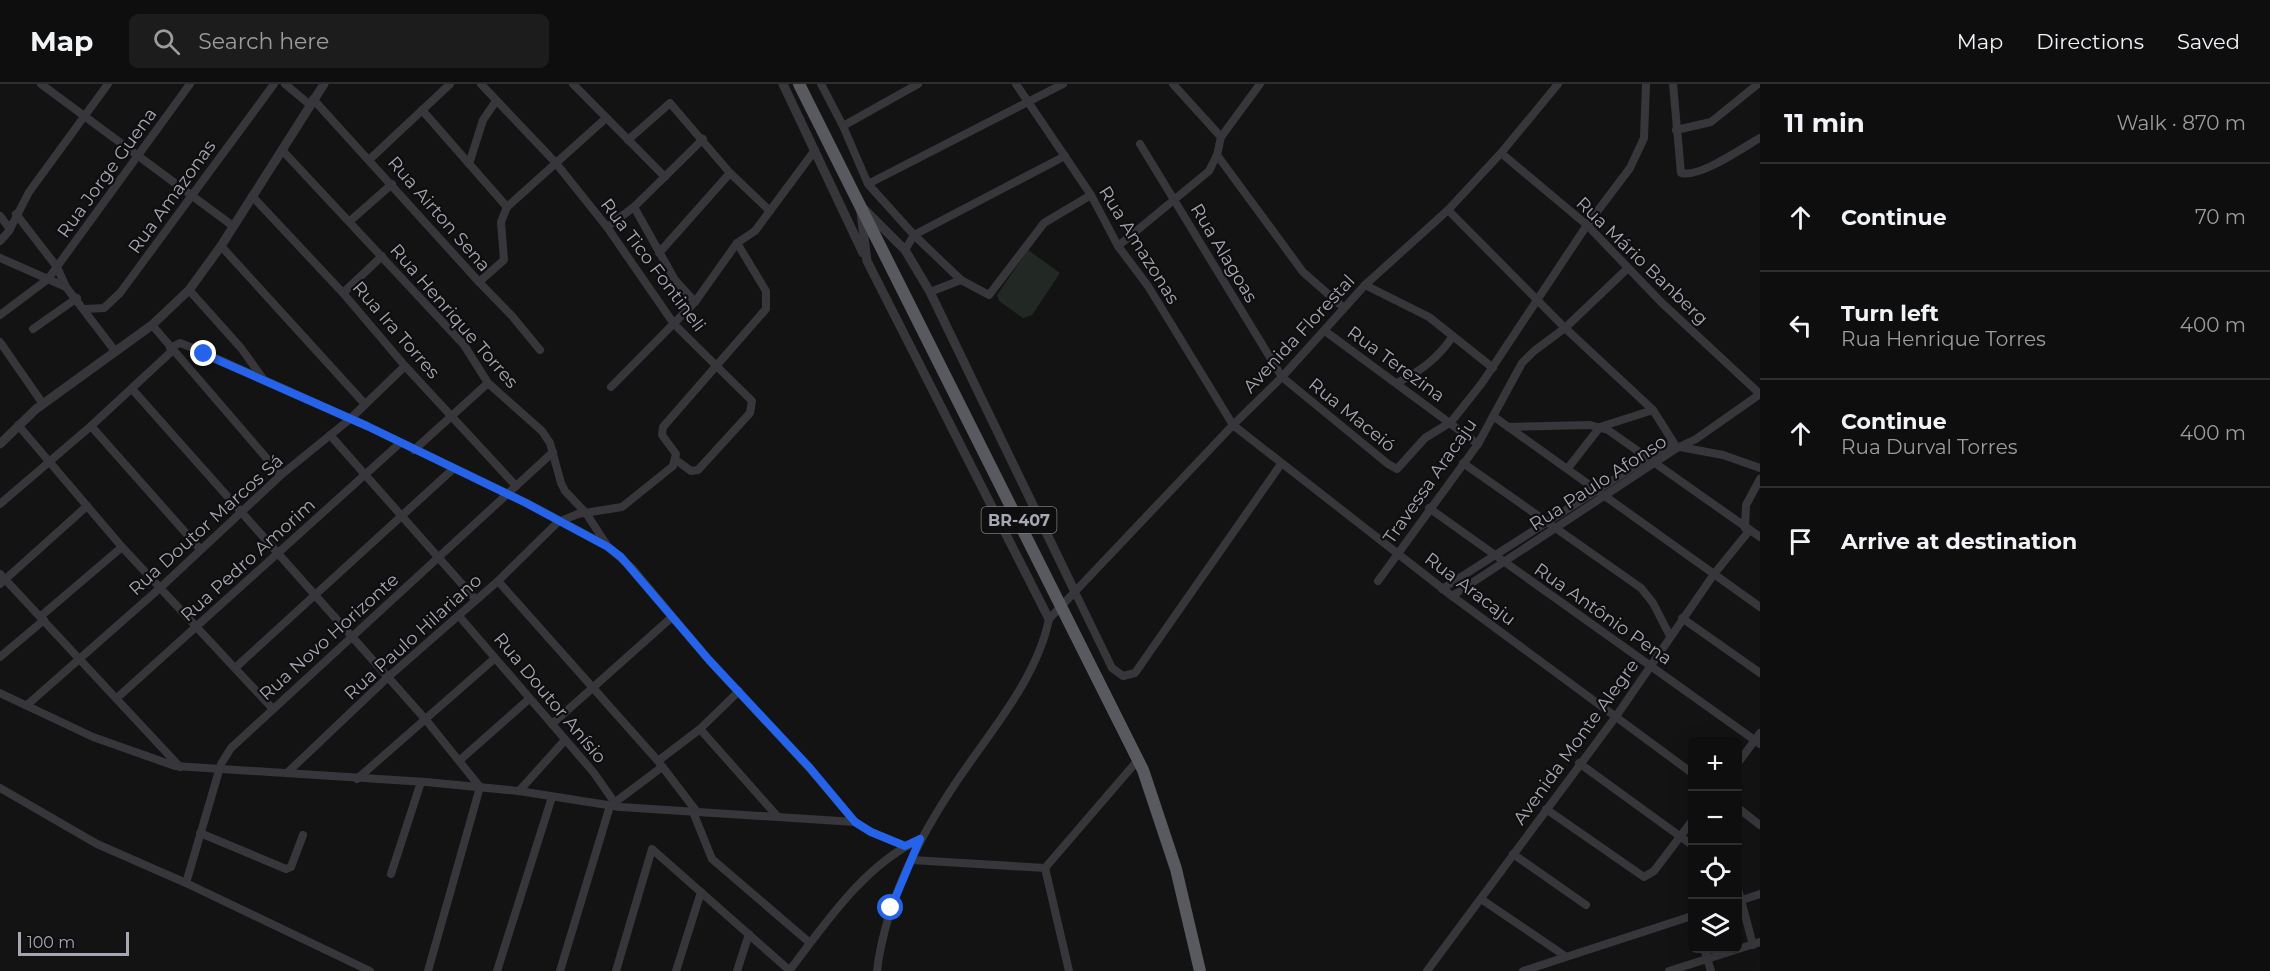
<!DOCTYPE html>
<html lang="en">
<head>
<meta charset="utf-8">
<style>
  body { margin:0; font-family:Montserrat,sans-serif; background:#1c1c1d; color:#f1f3f6 }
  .controls { position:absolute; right:18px; bottom:18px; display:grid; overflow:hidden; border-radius:9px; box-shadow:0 6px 24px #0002 }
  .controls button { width:54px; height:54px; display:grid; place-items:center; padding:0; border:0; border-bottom:2px solid #2e2e2f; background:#0e0e0f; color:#f1f3f6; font:30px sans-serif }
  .scale { position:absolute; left:18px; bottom:15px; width:111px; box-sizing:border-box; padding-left:6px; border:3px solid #a6a7b3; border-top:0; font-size:16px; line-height:21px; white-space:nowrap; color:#a6a7b3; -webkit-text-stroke:4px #0e0e0f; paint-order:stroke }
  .stop { position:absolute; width:18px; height:18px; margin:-14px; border:4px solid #2563eb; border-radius:50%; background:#fff }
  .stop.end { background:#2563eb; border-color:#fff; box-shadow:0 2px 6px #0008 }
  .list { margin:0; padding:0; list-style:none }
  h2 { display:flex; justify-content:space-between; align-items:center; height:78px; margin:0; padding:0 24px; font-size:26px }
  h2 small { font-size:20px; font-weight:400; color:#9b9c9e }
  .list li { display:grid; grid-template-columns:39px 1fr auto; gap:18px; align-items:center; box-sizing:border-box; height:108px; padding:0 24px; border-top:2px solid #2e2e2f }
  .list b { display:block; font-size:22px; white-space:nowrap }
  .list p { margin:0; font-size:20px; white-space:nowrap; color:#9b9c9e }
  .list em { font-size:20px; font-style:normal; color:#9b9c9e }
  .icon { flex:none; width:33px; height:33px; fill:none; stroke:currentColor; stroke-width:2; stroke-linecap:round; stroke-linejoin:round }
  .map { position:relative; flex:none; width:1760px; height:887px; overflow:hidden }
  header { display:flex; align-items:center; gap:36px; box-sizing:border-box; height:84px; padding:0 30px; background:#0e0e0f; border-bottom:2px solid #2e2e2f }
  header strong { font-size:28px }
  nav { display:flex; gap:33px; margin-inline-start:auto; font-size:21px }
  .search { width:420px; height:54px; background:#1c1c1d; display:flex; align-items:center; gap:15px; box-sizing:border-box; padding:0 21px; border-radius:9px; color:#9b9c9e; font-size:22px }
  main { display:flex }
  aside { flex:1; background:#0e0e0f }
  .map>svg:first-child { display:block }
  .green { fill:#222925 }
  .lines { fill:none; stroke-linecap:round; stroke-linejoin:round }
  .minor { stroke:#37363b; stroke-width:8 }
  .tertiary { stroke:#37363b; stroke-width:9 }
  .trunk { stroke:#595960; stroke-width:12 }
  .route { stroke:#2563eb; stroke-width:8 }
  .labels { text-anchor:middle; stroke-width:4.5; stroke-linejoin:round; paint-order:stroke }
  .shield { fill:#0e0e0f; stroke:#787982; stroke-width:1.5 }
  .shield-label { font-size:16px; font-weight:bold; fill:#a6a7b3 }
  .street-label { font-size:18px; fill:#a6a7b3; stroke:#0e0e0f }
</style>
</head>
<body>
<header>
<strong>Map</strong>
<div class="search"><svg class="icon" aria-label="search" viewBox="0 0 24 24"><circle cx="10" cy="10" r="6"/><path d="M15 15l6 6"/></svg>Search here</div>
<nav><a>Map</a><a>Directions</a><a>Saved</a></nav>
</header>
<main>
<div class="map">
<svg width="1760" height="887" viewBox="0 0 1760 887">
  <rect width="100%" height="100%" fill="#131314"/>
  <polygon class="green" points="1028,166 1060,189 1032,231 1023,234 999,217 997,211"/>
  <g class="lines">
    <g class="minor">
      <polyline points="41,0 233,142"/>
      <polyline points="285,0 309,20"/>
      <polyline points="481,0 555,78 607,143 674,240 752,317 750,329 698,386 691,387 676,376"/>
      <polyline points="573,0 665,93"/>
      <polyline points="821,0 843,42 868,100 914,151 961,196 989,211 1044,139 1091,111"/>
      <polyline points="1016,0 1091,111 1118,162 1148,202 1233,341 1452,512 1692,689"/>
      <polyline points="1173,0 1221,53"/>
      <path d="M1673,0L1681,89C1700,94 1742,64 1760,54"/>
      <polyline points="313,15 479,198 512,232 540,266"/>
      <polyline points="422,26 507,123"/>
      <polyline points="843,42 918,0"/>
      <polyline points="1676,46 1711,38 1758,0"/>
      <polyline points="628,56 670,19 730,89 770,127"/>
      <polyline points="1140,60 1282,293 1388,380 1397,385 1425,354 1451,338 1482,299 1587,141 1630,84 1644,54 1646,0"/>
      <polyline points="282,66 464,261 488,299 542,347 550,359 561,399 565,407 586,429 608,463 632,484 709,576 810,685 855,738 871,748 905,762"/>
      <polyline points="1217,71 1303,188 1344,224"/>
      <polyline points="370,75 450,0"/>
      <polyline points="469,80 483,36 496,17"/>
      <polyline points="868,100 1063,0"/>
      <polyline points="252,112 343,209 405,282 516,402"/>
      <polyline points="634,123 675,196 695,218"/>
      <polyline points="1448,126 1565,244 1653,326 1677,364"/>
      <polyline points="16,130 57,183 66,203"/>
      <polyline points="0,132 10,145"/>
      <polyline points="350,137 392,100"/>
      <polyline points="607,143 634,123 703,55"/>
      <polyline points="0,157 9,147 29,108 108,0"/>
      <polyline points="221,162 364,319"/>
      <polyline points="1118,162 1209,87 1217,71 1221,53 1260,0"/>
      <polyline points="905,166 914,151 1065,72"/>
      <polyline points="659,169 730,89"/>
      <polyline points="0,174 66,203 115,267"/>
      <polyline points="479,198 504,176 501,138 507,123 605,35"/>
      <polyline points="1365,201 1429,233 1493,284"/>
      <polyline points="189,206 241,264 264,296"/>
      <polyline points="930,208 961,196"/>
      <polyline points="343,209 382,172"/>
      <polyline points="84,225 104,224 120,209 274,0"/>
      <polyline points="0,231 48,195 190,0"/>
      <polyline points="152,241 281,391"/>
      <polyline points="33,245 77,214"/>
      <polyline points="1325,247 1478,360"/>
      <polyline points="0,258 43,320"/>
      <polyline points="170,264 180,259 193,264 367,342 527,419 607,462"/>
      <path d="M1399,298C1422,286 1438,274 1453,252"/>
      <polyline points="611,303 695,218 737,159 755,147 815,66"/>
      <polyline points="132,305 426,636 480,703 428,887"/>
      <polyline points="1493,332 1760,523"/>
      <polyline points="18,341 122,463 273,625"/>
      <polyline points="91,342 200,465"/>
      <polyline points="1508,343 1590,341 1608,346 1760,453"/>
      <polyline points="330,351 476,516"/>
      <polyline points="1680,363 1723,371 1760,384"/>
      <polyline points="414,366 488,299"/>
      <polyline points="1463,379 1641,504 1653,519 1670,552"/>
      <polyline points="1568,384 1600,343 1653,326"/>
      <polyline points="0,420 91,342 172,267"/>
      <polyline points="1429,424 1760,660"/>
      <polyline points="1745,444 1746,421 1760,395"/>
      <polyline points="0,490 180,683"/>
      <polyline points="498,497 658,677 697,728"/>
      <polyline points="1378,497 1478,360 1522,279 1534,267 1565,244 1627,185"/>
      <polyline points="0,500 87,422"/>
      <polyline points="1442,505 1673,358"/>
      <polyline points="1074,506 1112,584 1123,592 1135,589 1281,380"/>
      <polyline points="1452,512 1677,364 1696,355 1760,310 1661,218 1587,141 1501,69"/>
      <polyline points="41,532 122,463"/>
      <polyline points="459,532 594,689 615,719"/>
      <polyline points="1682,534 1760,589"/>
      <polyline points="0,573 44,536"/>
      <polyline points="235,584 453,385"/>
      <polyline points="0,609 93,653 175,682 426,698 519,707 620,723 855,738"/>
      <polyline points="118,613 399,360"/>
      <polyline points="27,621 160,504 281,391 350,335 405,282"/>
      <polyline points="552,640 672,533"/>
      <polyline points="700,645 777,732"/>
      <polyline points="460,676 529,615"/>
      <polyline points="658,677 700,645 739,607"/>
      <polyline points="1579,679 1692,761"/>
      <polyline points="1738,679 1760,649"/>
      <polyline points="287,689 387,594 498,497 558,438 578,430 622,423 673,382 676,370 662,351 663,343 766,225 766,207 737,159"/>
      <polyline points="357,695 494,575"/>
      <polyline points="0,704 97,760 186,799 370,887"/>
      <polyline points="519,707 565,656"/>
      <polyline points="1738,724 1760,741"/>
      <polyline points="1546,725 1644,793 1654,787 1692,737"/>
      <polyline points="693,728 712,775 810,859"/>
      <polyline points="200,749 286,785 291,783 303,751"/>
      <polyline points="1513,770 1586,821"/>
      <polyline points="912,776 1045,784"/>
      <polyline points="1045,784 1138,676"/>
      <polyline points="1045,784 1069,887"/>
      <polyline points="391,790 421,698"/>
      <polyline points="186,799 221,680 231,664 553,368"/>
      <polyline points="1738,805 1753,861"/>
      <polyline points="1481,815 1565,872"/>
      <polyline points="1739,817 1760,810"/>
      <polyline points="1704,864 1711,887"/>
      <polyline points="497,887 552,713"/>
      <polyline points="560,887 610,722 662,683"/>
      <polyline points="616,887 652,765 789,886"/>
      <polyline points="676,887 701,808"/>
      <polyline points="737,887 749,850"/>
      <path d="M789,887C825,840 864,781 920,755"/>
      <path d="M877,887C886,812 925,742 968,681C999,637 1038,589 1049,535L1233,341L1282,293L1365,201L1448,126L1501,69L1558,0"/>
      <polyline points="1427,887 1617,631 1714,490 1749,447"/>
      <polyline points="1523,887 1692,832"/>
      <polyline points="1669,887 1760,858"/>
    </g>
    <g class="tertiary">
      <polyline points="783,0 863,169"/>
      <polyline points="864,125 905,166 930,208 1074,506"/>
      <polyline points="861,129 867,177 1049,535"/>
      <polyline points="0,360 36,325 152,241 189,206 221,162 324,0"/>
    </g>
    <polyline class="trunk" points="799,0 1143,686 1176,785 1200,887"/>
  </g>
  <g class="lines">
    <polyline class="route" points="204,270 367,342 526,419 608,463 621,473 709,576 810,684 855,738 871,748 905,762 920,755 891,824"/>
  </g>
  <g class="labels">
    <rect class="shield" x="981.5" y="423" width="75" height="26" rx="4.5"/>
    <g class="shield-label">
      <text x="1019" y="442">BR-407</text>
    </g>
    <g class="street-label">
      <text transform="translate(107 89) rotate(-54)" y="6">Rua Jorge Guena</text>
      <text transform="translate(172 113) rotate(-54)" y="6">Rua Amazonas</text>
      <text transform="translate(439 130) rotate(49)" y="6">Rua Airton Sena</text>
      <text transform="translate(1139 161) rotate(58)" y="6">Rua Amazonas</text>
      <text transform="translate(1224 169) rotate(59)" y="6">Rua Alagoas</text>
      <text transform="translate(1642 177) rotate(44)" y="6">Rua Mário Banberg</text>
      <text transform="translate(653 181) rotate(53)" y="6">Rua Tico Fontineli</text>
      <text transform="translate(454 232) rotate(49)" y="6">Rua Henrique Torres</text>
      <text transform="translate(396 246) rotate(49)" y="6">Rua Ira Torres</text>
      <text transform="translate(1299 250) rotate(-47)" y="6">Avenida Florestal</text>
      <text transform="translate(1396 280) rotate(36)" y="6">Rua Terezina</text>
      <text transform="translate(1352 331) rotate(39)" y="6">Rua Maceió</text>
      <text transform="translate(1430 397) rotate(-55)" y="6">Travessa Aracaju</text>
      <text transform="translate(1598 399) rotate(-33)" y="6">Rua Paulo Afonso</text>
      <text transform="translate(206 441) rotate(-42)" y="6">Rua Doutor Marcos Sá</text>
      <text transform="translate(248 476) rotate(-42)" y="6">Rua Pedro Amorim</text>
      <text transform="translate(1470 505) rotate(37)" y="6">Rua Aracaju</text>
      <text transform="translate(1603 530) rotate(35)" y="6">Rua Antônio Pena</text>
      <text transform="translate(329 553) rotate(-42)" y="6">Rua Novo Horizonte</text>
      <text transform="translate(413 553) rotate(-42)" y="6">Rua Paulo Hilariano</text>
      <text transform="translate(550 614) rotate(50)" y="6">Rua Doutor Anísio</text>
      <text transform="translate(1576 658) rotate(-54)" y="6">Avenida Monte Alegre</text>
    </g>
  </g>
</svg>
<div class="controls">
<button>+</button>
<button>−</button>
<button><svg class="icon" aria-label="locate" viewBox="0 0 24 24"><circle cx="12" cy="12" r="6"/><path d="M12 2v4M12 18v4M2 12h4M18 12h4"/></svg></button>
<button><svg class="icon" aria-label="layers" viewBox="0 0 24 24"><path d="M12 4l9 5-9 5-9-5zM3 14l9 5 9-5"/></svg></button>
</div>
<div class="scale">100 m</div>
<div class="stop" style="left:891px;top:824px"></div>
<div class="stop end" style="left:204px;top:270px"></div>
</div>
<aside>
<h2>11 min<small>Walk · 870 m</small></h2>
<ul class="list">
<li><svg class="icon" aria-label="ahead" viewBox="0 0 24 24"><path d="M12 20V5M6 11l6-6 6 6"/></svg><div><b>Continue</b></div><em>70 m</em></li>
<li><svg class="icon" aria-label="left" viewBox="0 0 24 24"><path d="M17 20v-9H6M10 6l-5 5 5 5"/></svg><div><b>Turn left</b><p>Rua Henrique Torres</p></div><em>400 m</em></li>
<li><svg class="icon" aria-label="ahead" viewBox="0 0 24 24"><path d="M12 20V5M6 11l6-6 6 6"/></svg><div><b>Continue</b><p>Rua Durval Torres</p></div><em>400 m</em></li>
<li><svg class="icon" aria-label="arrive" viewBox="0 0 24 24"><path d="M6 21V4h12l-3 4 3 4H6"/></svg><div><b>Arrive at destination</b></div></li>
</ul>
</aside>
</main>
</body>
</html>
